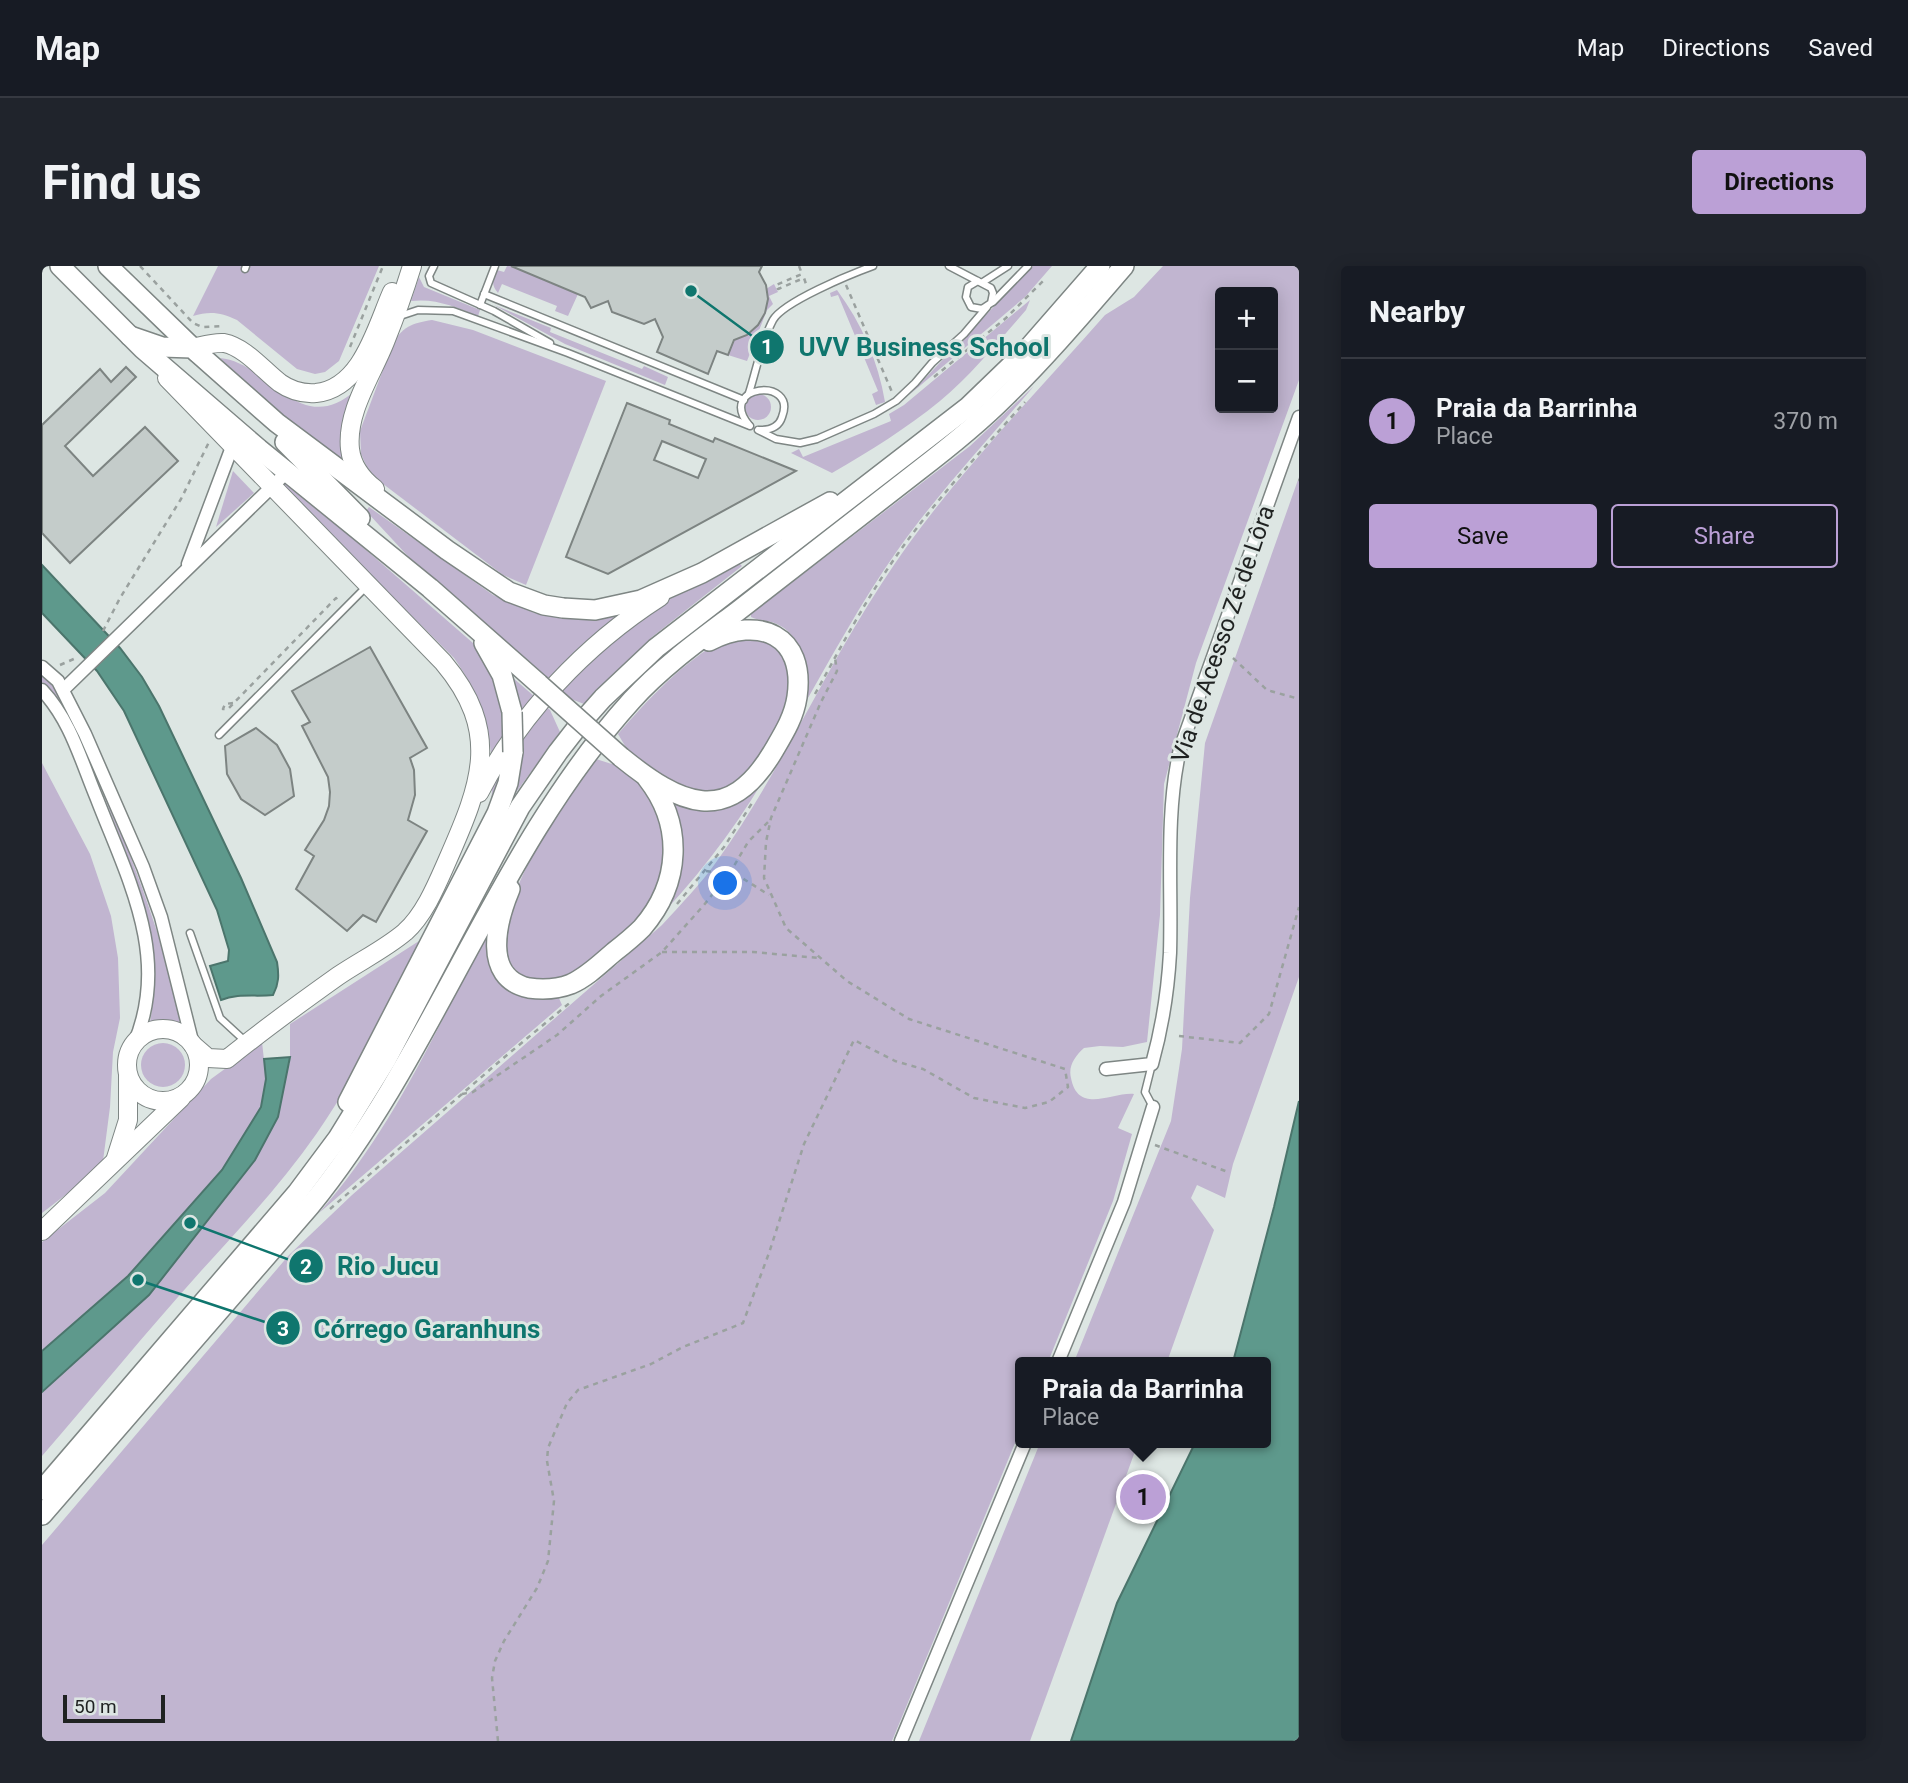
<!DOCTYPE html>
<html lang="en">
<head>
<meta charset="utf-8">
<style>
  body { margin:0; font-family:Roboto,sans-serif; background:#20242c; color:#f1f3f6 }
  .controls { position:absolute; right:21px; top:21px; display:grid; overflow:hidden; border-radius:7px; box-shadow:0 4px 18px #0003 }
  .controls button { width:63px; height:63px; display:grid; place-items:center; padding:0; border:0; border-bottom:2px solid #363941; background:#171b24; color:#f1f3f6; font:35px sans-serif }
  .scale { position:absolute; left:21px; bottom:18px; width:102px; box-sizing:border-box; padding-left:7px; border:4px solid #1f2221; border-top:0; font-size:19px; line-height:24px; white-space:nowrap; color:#1f2221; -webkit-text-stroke:5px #dde6e3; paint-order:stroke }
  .you { position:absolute; left:684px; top:618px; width:24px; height:24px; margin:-18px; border:5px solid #fff; border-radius:50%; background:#1a73e8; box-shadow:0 0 0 10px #1a73e833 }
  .badge { display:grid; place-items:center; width:46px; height:46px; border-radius:50%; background:#bba0d6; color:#111; font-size:23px; font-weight:700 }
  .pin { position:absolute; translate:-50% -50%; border:4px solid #fff; box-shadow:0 2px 7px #0006 }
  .popup { position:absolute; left:973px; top:1091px; width:256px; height:91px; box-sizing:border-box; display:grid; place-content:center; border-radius:7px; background:#171b24; filter:drop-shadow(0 2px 5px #0005); font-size:23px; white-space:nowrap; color:#9ea1a6 }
  .popup b { font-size:26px; color:#f1f3f6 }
  .popup::after { content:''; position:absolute; left:50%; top:100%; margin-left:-14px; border:14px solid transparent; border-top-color:#171b24 }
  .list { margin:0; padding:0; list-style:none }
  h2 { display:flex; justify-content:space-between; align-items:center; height:91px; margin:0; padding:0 28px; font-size:30px }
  h2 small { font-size:23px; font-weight:400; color:#9ea1a6 }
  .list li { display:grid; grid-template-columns:46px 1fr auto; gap:21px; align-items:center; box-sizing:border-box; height:126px; padding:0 28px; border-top:2px solid #363941 }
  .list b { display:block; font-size:26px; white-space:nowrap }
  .list p { margin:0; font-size:23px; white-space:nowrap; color:#9ea1a6 }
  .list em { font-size:23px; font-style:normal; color:#9ea1a6 }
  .actions { display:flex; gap:14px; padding:21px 28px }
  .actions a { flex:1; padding:16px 0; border:2px solid #bba0d6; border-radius:7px; text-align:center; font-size:24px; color:#bba0d6 }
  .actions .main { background:#bba0d6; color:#111 }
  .map { position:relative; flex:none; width:1257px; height:1475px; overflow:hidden; border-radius:7px }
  header { display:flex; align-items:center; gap:42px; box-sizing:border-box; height:98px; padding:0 35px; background:#171b24; border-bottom:2px solid #363941 }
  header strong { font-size:33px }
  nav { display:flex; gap:38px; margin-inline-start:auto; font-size:24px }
  .intro { display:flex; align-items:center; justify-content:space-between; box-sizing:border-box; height:168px; padding:0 42px }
  h1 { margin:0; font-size:49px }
  .button { padding:18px 32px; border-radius:7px; background:#bba0d6; color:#111; font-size:24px; font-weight:700 }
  main { display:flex; gap:42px; padding:0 42px }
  aside { flex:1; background:#171b24; border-radius:7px; box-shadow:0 4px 18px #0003 }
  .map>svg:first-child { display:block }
  .green { fill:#c1b5d0; fill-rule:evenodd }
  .water { fill:#5e998c; stroke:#4b756c; stroke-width:2 }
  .building { fill:#c4ccca; stroke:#7d8482; stroke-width:2; fill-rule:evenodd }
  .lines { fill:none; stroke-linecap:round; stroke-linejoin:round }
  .lane-casing { stroke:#7e8684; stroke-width:9 }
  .street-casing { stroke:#7e8684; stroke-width:15 }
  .secondary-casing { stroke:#7e8684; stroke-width:20 }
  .primary-casing { stroke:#7e8684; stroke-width:22 }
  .path { stroke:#9aa19f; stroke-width:2.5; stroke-dasharray:5 5; stroke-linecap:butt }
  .lane { stroke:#fff; stroke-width:6 }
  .street { stroke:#fff; stroke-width:12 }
  .secondary { stroke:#fff; stroke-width:18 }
  .primary { stroke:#fff; stroke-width:19 }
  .primary-bridge-casing { stroke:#7e8684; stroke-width:22; stroke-linecap:butt }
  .primary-bridge { stroke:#fff; stroke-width:19 }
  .labels { text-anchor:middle; stroke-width:6; stroke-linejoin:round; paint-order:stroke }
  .street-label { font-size:24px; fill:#1f2221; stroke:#dde6e3 }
  .leader { fill:none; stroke:#0f766e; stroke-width:2.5 }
  .callout-dot { fill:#0f766e; stroke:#dde6e3; stroke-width:2.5 }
  .mark-label { font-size:21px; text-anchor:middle; font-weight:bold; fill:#fff }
  .callout-label { font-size:26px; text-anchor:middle; font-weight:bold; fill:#0f766e; stroke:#dde6e3; stroke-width:6; stroke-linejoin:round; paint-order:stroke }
</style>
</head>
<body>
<header>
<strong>Map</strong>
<nav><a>Map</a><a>Directions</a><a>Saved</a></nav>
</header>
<div class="intro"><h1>Find us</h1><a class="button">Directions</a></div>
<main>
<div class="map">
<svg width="1257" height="1475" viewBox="0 0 1257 1475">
  <rect width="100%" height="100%" fill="#dde6e3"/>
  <g class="green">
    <path d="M176,0H337L297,95L283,106L273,108L255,103L195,54C179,46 167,45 151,50Z"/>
    <path d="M465,0H472L536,28L526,50L513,45L515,40L460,18L456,27C449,19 450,12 455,4L462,6Z"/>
    <polygon points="991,0 1010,0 983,31 867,129"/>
    <path d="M1121,0H1257V114L1154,397L1122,518L1118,649L1105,776L1081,781L1058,780L1042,782C1033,790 1026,800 1029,812C1036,849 1070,826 1092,828L1076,862L1090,868L1071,935L1006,1096H978V1165L850,1475H0V1279L247,989L310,929L620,659C639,638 659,618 675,595C738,507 781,407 840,317C903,219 987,136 1063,49L1092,31ZM1178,26H1231V142H1178Z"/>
    <path d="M377,11L382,21L438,44L436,50C413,41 394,32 369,35Z"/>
    <polygon points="732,18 736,26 727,30 731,38 725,44 705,95 686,89 692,74 705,69 724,23"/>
    <path d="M795,24C820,58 836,95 843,136L834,139L830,128L836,125L796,29L789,31L788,27Z"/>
    <path d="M988,34L984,44C957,75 930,108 898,135C865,162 828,185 790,207L749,187L757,183L761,191L849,155L847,148L862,139Z"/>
    <polygon points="452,39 509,62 508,66 600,103 602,100 626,111 623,119 523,78"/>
    <path d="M390,54L431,64L564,115L484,319L461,309L328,208L319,188L318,165L350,80C359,61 370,57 390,54Z"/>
    <path d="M178,92C229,97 257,174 314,124L303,200L259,169Z"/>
    <path d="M992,120C946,174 896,227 855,285C819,336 789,392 758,446C759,416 769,374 735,358C726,354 716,355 709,351V348L928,180Z"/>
    <circle cx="716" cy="141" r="13"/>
    <path d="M192,169L508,444L518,466L470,532L448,544C456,489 445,438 412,392L190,171Z"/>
    <polygon points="191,205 212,227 174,261"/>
    <polygon points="1257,211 1257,711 1191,898 1183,932 1155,919 1149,932 1172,964 1125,1096 1032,1096 1129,855 1140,783 1148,632 1163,477"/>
    <polygon points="327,241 451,329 492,347 523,353 556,353 593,346 697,297 700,300 610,371 542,438 519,429 376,301 324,245"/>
    <path d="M682,373H724L747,393L749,433L713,504L676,528L637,523L586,485L576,468C607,432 640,397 682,373Z"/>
    <path d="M0,409C27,431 55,507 69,541C91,596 112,650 127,707C131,724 137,742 138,760L108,756C123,679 93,609 65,538C48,495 33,450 0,416Z"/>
    <path d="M554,493L576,500L599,517L617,544L625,595L606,645L541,704L521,714L480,713C475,708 468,703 466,697C447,638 520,540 554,493Z"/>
    <polygon points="0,497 48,588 69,650 76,692 78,752 71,786 68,841 61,895 48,910 0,947"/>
    <path d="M724,510C691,566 652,616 606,663L616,651L632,539Z"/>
    <path d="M444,673L463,721L481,729L516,730L520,739L277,947C348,867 392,769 441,674Z"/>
    <path d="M377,675C350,741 316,807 275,867C240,917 200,960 159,1005C105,1065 53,1129 0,1190V1126L107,1029L248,797V758Z"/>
    <polygon points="220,776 224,812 219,841 180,904 86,1010 0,1085 0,976 63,927 169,813"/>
    <circle cx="121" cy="799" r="22"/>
    <polygon points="998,1177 1096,1177 988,1475 877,1475"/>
  </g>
  <g class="water">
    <path d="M0,299L78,382L100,411L117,440L199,612L235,696C237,709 237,718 231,729C214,731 196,727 179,734L168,700L186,695L187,684L175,644L82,445L55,405L0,347Z"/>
    <polygon points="248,791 236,851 213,894 107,1029 0,1126 0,1085 86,1010 180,904 219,841 224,813 222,793"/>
    <polygon points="1257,835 1257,1475 1029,1475 1075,1337 1153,1177 1224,1177 1224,1096 1191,1096 1232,941"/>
  </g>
  <g class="building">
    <polygon points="469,0 720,0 717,6 724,19 726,33 723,47 716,59 705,69 692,74 686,89 675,85 666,108 615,86 621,71 613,53 602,58 570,46 566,35 549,42 543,31"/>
    <polygon points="84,101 94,111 23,180 51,210 103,161 136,195 28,297 0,267 0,159 58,103 69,116"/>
    <path d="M585,137L628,154L627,158L671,176L673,172L754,205L566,308L524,291ZM620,175L664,193L656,212L612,194Z"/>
    <polygon points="328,381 385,482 368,492 372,504 373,529 366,554 385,565 334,656 321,649 305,665 254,623 272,590 263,584 282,554 287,540 288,526 286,511 260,460 268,456 250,425"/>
    <polygon points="214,462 235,479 248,503 252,530 223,549 199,533 185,508 183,480"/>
  </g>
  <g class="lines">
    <g class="lane-casing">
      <g id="lane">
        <polyline points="392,0 387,10 389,17 452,45 508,77"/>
        <polyline points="907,0 949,22 951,27 949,37 940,43 929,41 924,31 926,21 936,15"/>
        <polyline points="203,3 204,0"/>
        <polyline points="941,16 966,0"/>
        <polyline points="442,28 702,134"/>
        <polyline points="951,36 986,0"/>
        <polyline points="438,39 453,0"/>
        <polyline points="358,50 376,44 411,45 526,87 708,160"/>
        <path d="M707,127C714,105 720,74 731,54C741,36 809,8 831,0"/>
        <path d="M707,159C674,119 756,110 740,151C737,161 728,164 718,164"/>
        <polyline points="716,164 734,173 758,177 775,173 832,148 854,135 873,117 890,97 922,68 945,41"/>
        <polyline points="177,469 324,321"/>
        <polyline points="148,667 178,752 203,775"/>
        <polyline points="1110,798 1103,826 1111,841"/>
      </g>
    </g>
    <g class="street-casing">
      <g id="street">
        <polyline points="146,298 190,181"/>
        <polyline points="0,401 16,415 43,468 101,601 119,651 151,779"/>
        <path d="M0,424C29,455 39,495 55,533C86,613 129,692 92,778"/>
        <polyline points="21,424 245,206"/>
        <path d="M1064,803L1110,798C1120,762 1126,724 1128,687C1130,619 1123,549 1138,483L1257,151"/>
        <polyline points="1016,1096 1082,936 1111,841"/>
        <polyline points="859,1475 983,1177"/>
      </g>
    </g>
    <g class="secondary-casing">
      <g id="secondary">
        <path d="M150,82C160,80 171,76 182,77C203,81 222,105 238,117C248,124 261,128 274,127C320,122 334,62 350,26"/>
        <path d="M125,112L401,396C460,466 439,518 406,593C395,618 383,648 363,666C343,683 318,695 296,710C258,737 221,764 185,793L166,792L151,779"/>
        <path d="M333,223C320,213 310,200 308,183C304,146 330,109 343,76C353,51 362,26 370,0"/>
        <path d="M437,527C478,448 543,379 618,331"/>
        <circle cx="121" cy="799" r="36"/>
        <polyline points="74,892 86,854 86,810"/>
        <polyline points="0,965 139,832"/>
      </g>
    </g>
    <g class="primary-casing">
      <g id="primary">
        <polyline points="18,0 101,83 217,183 388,322 497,418"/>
        <polyline points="66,0 156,87"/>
        <polyline points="88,70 120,81 150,82 235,157 405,284 467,326 502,339 521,342 553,344 599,334 660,307 788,236"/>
        <polyline points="243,176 318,252"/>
        <polyline points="442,377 460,409 470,446"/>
        <path d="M579,491C637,538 686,563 732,484C742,467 752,451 755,431C764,369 717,349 667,375"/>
        <path d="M468,623C455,654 439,712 487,722C501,724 516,723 529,718C545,711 558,698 572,686C581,679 591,671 600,662C639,617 642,559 605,512"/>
        <polyline points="306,836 455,547 466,517 471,486"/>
        <polyline points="0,1224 255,927 296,872 344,794 478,541 516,486 537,459 561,432 614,382 926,141 982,87 1058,0"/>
        <path d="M0,1249L268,940C395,784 454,584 590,434C621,400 659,373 696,345C756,298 816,252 876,205C906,182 936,158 963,131C1005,90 1043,45 1082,0"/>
      </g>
    </g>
    <g class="path">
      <polyline points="98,0 151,57 160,61 180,60"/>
      <polyline points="757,0 760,8 734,19 736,23 762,12 764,18 767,17"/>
      <polyline points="804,19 850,126"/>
      <polyline points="308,81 341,0"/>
      <polyline points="892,111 964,52 1001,15"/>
      <polyline points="1256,214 1257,214"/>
      <polyline points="61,365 78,332 139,233 167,176"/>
      <polyline points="1191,392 1225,424 1257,433"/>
      <polyline points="18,399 34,392"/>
      <path d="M773,428C799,381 824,333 855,289C893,235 938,186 983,136"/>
      <polyline points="191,437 183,438 181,443 186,443 294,332 296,335"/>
      <polyline points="664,605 676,607 689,605 727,629"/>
      <polyline points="635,638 682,581 712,534"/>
      <polyline points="620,686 711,686 777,692"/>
      <polyline points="1137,770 1198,777 1227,748 1257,641"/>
      <polyline points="420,828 431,826 515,769 559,730 620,686 662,639 689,605 706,576 727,555"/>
      <polyline points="1113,879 1186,906"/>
      <polyline points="288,943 459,794 530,735"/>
      <polyline points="456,1475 450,1412 453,1395 462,1375 495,1322 506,1295 512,1235 505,1195 506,1182 525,1137 536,1124 609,1098 641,1081 701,1057 727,987 762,878 812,774 853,795 881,803 932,832 983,842 1007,836 1026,821 1023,803 867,753 805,715 744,662 722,612 724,576 729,552 779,436 795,405 793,392"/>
    </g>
    <use href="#lane" class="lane"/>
    <use href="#street" class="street"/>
    <use href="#secondary" class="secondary"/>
    <use href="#primary" class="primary"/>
    <g class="primary-bridge-casing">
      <g id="primary-bridge">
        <polyline points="497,418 579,491"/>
        <polyline points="470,446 471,486"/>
      </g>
    </g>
    <use href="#primary-bridge" class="primary-bridge"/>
  </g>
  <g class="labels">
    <g class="street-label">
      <text transform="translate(1181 368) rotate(-71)" y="8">Via de Acesso Zé de Lôra</text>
    </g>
  </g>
  <path class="leader" d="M649 25L725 81M148 957L264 1000M96 1014L241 1062"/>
  <g class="callout-dot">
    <circle cx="649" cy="25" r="7"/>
    <circle cx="148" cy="957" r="7"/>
    <circle cx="96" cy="1014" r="7"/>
    <circle cx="725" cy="81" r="18"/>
    <circle cx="264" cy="1000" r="18"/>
    <circle cx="241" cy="1062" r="18"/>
  </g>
  <g class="mark-label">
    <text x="725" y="88">1</text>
    <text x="264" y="1008">2</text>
    <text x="241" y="1070">3</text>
  </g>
  <g class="callout-label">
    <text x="882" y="90">UVV Business School</text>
    <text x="346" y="1009">Rio Jucu</text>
    <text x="385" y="1072">Córrego Garanhuns</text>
  </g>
</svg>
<div class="controls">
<button>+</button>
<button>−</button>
</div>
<div class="scale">50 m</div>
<div class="you"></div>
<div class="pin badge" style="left:1101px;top:1231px">1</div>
<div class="popup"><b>Praia da Barrinha</b>Place</div>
</div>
<aside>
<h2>Nearby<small></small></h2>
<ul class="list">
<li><span class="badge">1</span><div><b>Praia da Barrinha</b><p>Place</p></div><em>370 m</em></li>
</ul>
<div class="actions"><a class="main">Save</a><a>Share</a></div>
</aside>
</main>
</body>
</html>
